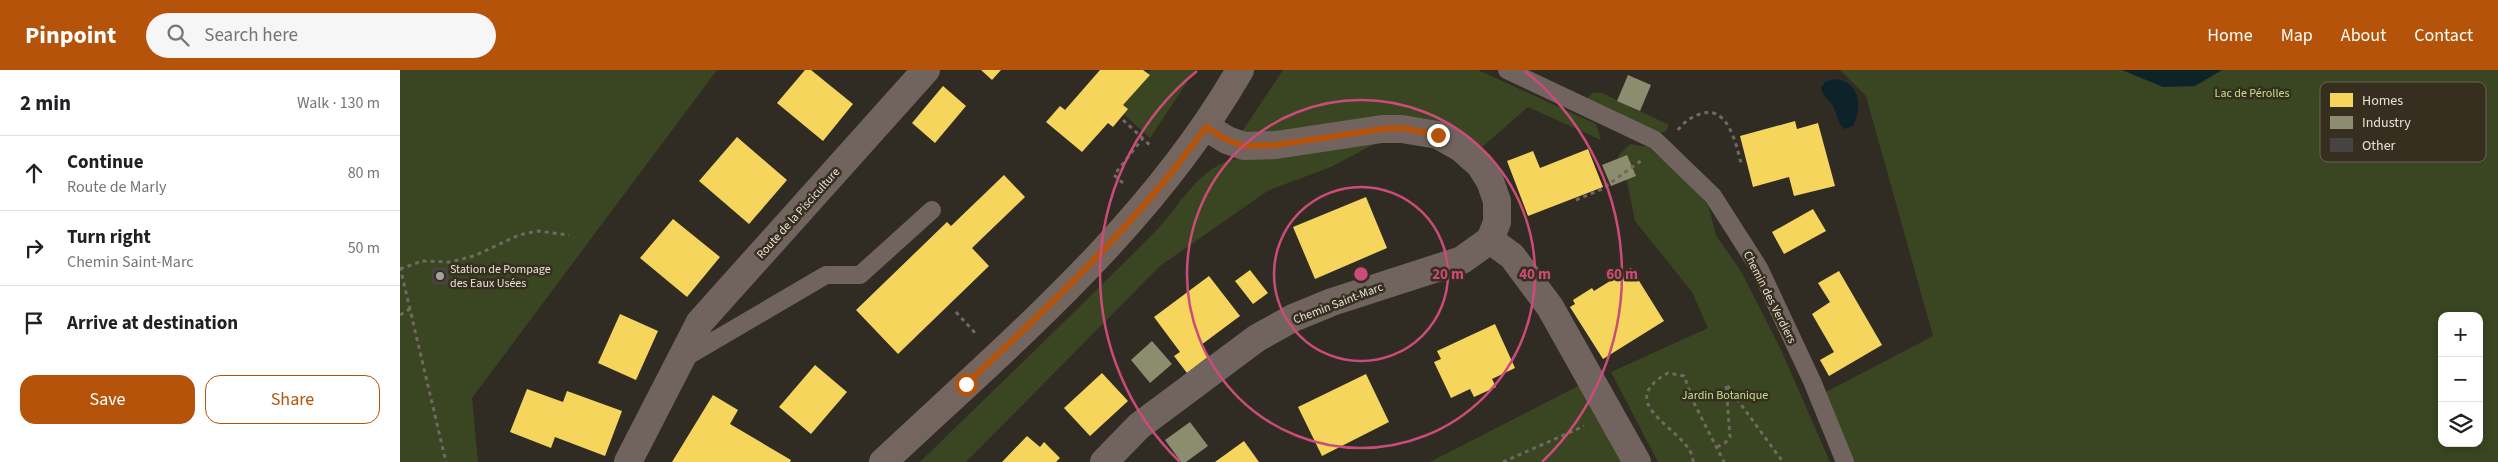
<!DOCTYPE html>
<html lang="en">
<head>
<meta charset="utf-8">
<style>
  body { margin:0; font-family:"Source Sans 3",sans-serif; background:#f6f6f6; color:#202124 }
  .controls { position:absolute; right:15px; bottom:15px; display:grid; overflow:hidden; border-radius:10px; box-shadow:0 2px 8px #0003 }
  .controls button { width:45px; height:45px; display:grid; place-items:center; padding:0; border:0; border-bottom:1px solid #e0e0e0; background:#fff; color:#202124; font:25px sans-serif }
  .stop { position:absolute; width:15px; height:15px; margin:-11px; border:4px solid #b45309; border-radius:50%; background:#fff }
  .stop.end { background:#b45309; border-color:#fff; box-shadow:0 1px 5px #0008 }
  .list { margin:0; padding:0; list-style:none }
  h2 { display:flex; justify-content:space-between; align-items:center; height:65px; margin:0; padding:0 20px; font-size:21px }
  h2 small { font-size:16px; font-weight:400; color:#757577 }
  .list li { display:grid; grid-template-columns:32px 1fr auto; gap:15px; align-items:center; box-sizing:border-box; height:75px; padding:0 20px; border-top:1px solid #e0e0e0 }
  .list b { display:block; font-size:19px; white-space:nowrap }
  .list p { margin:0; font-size:16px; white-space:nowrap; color:#757577 }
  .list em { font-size:16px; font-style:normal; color:#757577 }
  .actions { display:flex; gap:10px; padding:15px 20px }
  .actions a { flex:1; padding:11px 0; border:1px solid #b45309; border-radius:15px; text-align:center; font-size:18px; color:#b45309 }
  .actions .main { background:#b45309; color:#fff }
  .icon { flex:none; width:28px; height:28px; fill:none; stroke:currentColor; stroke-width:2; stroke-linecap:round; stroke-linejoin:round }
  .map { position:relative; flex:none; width:2098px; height:392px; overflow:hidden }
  header { display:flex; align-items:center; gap:30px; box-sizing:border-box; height:70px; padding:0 25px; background:#b45309; color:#fff }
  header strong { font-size:24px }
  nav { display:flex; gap:28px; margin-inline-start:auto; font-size:18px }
  .search { width:350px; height:45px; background:#f6f6f6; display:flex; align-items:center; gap:12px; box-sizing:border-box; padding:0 18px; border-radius:28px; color:#757577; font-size:19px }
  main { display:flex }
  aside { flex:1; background:#fff }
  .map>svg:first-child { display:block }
  .green { fill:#394621; fill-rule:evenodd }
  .water { fill:#0d232a }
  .homes { fill:#f6d55c }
  .industry { fill:#8c8c6e }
  .building { fill:#464342 }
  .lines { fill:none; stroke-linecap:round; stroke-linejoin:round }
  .path { stroke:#716862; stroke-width:3; stroke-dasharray:4 4; stroke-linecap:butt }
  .lane { stroke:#71635e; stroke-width:18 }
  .street { stroke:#71635e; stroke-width:28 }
  .secondary { stroke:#74665f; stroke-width:28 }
  .route { stroke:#b45309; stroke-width:6 }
  .ring { fill:none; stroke:#cc4b7a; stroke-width:2.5 }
  .poi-dot { fill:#a8a39a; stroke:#362e1e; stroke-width:2 }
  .labels { text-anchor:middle; stroke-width:5; stroke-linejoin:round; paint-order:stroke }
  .park-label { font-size:12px; fill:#bee18d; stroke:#362e1e }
  .street-label { font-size:12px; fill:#e8e3d9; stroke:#362e1e }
  .poi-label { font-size:12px; fill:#e8e3d9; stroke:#362e1e; text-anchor:start }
  .key { fill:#362e1e; stroke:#6b6456; stroke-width:1 }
  .key-label { font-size:14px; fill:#e8e3d9 }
  .centre { fill:#cc4b7a; stroke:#362e1e; stroke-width:2.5 }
  .ring-label { font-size:15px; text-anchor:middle; font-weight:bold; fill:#cc4b7a; stroke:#362e1e; stroke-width:5; stroke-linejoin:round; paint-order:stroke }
</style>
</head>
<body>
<header>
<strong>Pinpoint</strong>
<div class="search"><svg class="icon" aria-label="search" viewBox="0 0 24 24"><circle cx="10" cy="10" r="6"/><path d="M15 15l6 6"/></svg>Search here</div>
<nav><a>Home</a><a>Map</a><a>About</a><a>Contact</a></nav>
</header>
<main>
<aside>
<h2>2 min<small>Walk · 130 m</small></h2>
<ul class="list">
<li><svg class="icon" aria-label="ahead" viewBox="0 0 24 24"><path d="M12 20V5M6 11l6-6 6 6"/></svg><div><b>Continue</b><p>Route de Marly</p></div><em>80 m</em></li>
<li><svg class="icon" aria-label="right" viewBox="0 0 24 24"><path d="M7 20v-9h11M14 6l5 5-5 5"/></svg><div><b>Turn right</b><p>Chemin Saint-Marc</p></div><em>50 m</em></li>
<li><svg class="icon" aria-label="arrive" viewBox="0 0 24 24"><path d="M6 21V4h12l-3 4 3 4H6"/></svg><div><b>Arrive at destination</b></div></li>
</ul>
<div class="actions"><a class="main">Save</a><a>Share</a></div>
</aside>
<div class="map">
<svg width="2098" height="392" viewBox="0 0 2098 392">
  <rect width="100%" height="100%" fill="#302c24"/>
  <g class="green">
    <polygon points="0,0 317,0 72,328 78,392 0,392"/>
    <polygon points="751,0 795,0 750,68 718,39"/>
    <polygon points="883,0 1078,0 1196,54 1201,70 1128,37 1082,77 1030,49 1002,46 839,66"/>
    <path d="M1440,0H2098V392H1454L1426,322L1533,266L1466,26ZM2042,246H2079V373H2042Z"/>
    <polygon points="1192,23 1202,23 1269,55 1265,62 1257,62 1187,29"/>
    <path d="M980,71L931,97L869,120L760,196L566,392H520C598,316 676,241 753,164C779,138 794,102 831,90Z"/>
    <polygon points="1230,74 1248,77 1297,121 1308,135 1316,165 1342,203 1382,282 1430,392 1258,392 1211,302 1308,258 1292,222 1235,151 1226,106 1218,86"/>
    <polygon points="1182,314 1226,392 1030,392"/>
  </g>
  <g class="water">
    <polygon points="1722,0 1822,0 1795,16 1763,17"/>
    <path d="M1435,9C1460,11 1463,38 1453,56L1444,59C1437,52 1437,43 1432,34C1427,28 1423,26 1421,18L1425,12Z"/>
  </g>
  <g class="homes">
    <polygon points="405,0 411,0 453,34 423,71 377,33"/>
    <polygon points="581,0 601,0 592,10"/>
    <polygon points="700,0 743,0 750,5 723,35 728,39 713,57 708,53 682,82 646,52 660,36 665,40"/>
    <polygon points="543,16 566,36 535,73 512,53"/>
    <polygon points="1395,51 1397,59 1418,53 1435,116 1394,126 1389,107 1353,117 1340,66"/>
    <polygon points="337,67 387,110 349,154 299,111"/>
    <polygon points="1188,79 1203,117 1128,146 1107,91 1133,81 1140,98"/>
    <polygon points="604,105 625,127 572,178 589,196 498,284 456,240 547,152 551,156"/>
    <polygon points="966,127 987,178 915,209 893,157"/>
    <polygon points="1413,139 1426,161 1384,184 1372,162"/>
    <polygon points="273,149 320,187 287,227 240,188"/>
    <polygon points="1231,198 1264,251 1203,289 1170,237 1175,234 1173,230 1192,218 1194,221"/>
    <polygon points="850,200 868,223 853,234 835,211"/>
    <polygon points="1439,201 1482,275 1429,306 1420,290 1434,282 1412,244 1430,232 1418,213"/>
    <polygon points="809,206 840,246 801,275 809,286 787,303 774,286 780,282 754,247"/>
    <polygon points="220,244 258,261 236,310 198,293"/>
    <polygon points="1095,254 1115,298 1092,309 1096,317 1074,327 1070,319 1051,328 1034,292 1041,289 1037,281"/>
    <polygon points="415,295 447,322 411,364 379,337"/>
    <polygon points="702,303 728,331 690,366 664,338"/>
    <polygon points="966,304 989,352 922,386 898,337"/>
    <polygon points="127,319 163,332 167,321 222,341 205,386 155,367 151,378 110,362"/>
    <polygon points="313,325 338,340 330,354 391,390 390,392 272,392"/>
    <polygon points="627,366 640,377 644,372 660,388 656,392 602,392"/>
    <polygon points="844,371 859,392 815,392"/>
  </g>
  <g class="industry">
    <polygon points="1228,5 1251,15 1240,41 1217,31"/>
    <polygon points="1227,85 1236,106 1211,116 1202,95"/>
    <polygon points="752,271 772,294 750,313 731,290"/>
    <polygon points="790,352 808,376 786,392 781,392 765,370"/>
  </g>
  <rect class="building" x="32" y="198" width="16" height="16"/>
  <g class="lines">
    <g class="path">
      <polyline points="723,50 752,77"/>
      <path d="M1278,60C1283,53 1291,47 1300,44C1328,34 1336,74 1341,93"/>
      <polyline points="723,113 714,105 743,68"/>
      <polyline points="1176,130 1202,119 1242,90"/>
      <polyline points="0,197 46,392"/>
      <polyline points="0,199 22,191 50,192 74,186 119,165 138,161 169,165"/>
      <polyline points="556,242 577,265"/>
      <polyline points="0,245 10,239"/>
      <polyline points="1317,377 1325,373 1330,367 1326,314 1383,392"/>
      <polyline points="1103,392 1184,356"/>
      <path d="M1293,392C1294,361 1208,336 1268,303L1284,306L1294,333L1324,392"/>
    </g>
    <g class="lane">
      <polyline points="1107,0 1255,70 1313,126 1359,198 1412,311 1445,392"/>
      <polyline points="281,290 426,205 460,205 532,140"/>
    </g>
    <g class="street">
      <polyline points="1090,170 1112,186 1150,237 1237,392"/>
      <polyline points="228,392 300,252 526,0"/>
      <polyline points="704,392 739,356 857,268 893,248 932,232 1062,190 1090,170 1097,152 1097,131 1090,111 1080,95 1061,78 1038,65 1002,59 982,59 876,75 844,76 827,70 806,57"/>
    </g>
    <path class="secondary" d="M483,392C612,271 751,155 840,0"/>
  </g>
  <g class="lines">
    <path class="route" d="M566,314C652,234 737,153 806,57L827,70L844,76L876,75L982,59L1002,58L1038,65"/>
  </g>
  <g class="ring">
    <circle cx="961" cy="204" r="87"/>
    <circle cx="961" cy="204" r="174"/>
    <path d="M780 392A261 261 0 0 1 797 1M1125 1A261 261 0 0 1 1142 392"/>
  </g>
  <circle class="poi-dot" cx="40" cy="206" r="5"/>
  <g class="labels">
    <g class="park-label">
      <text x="1852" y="27">Lac de Pérolles</text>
      <text x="1325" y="329">Jardin Botanique</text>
    </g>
    <g class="street-label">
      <text transform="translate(398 143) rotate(-48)" y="4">Route de la Pisciculture</text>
      <text transform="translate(1370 227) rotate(63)" y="4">Chemin des Verdiers</text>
      <text transform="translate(938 233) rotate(-21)" y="4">Chemin Saint-Marc</text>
    </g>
    <g class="poi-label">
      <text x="50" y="203">Station de Pompage<tspan x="50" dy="14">des Eaux Usées</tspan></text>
    </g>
  </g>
  <rect x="1920" y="12" width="166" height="80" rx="8" class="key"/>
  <rect x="1930" y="23" width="23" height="14" fill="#f6d55c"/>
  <rect x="1930" y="46" width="23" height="13" fill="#8c8c6e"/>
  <rect x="1930" y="68" width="23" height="14" fill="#464342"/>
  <g class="key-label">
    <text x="1962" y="35">Homes</text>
    <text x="1962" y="57">Industry</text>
    <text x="1962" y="80">Other</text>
  </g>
  <circle cx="961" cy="204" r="8" class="centre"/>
  <g class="ring-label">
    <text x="1048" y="209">20 m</text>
    <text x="1135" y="209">40 m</text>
    <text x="1222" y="209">60 m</text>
  </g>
</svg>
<div class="controls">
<button>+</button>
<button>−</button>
<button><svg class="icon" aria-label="layers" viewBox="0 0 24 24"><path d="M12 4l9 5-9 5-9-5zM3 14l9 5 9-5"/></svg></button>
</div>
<div class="stop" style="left:566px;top:314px"></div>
<div class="stop end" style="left:1038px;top:65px"></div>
</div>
</main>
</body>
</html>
